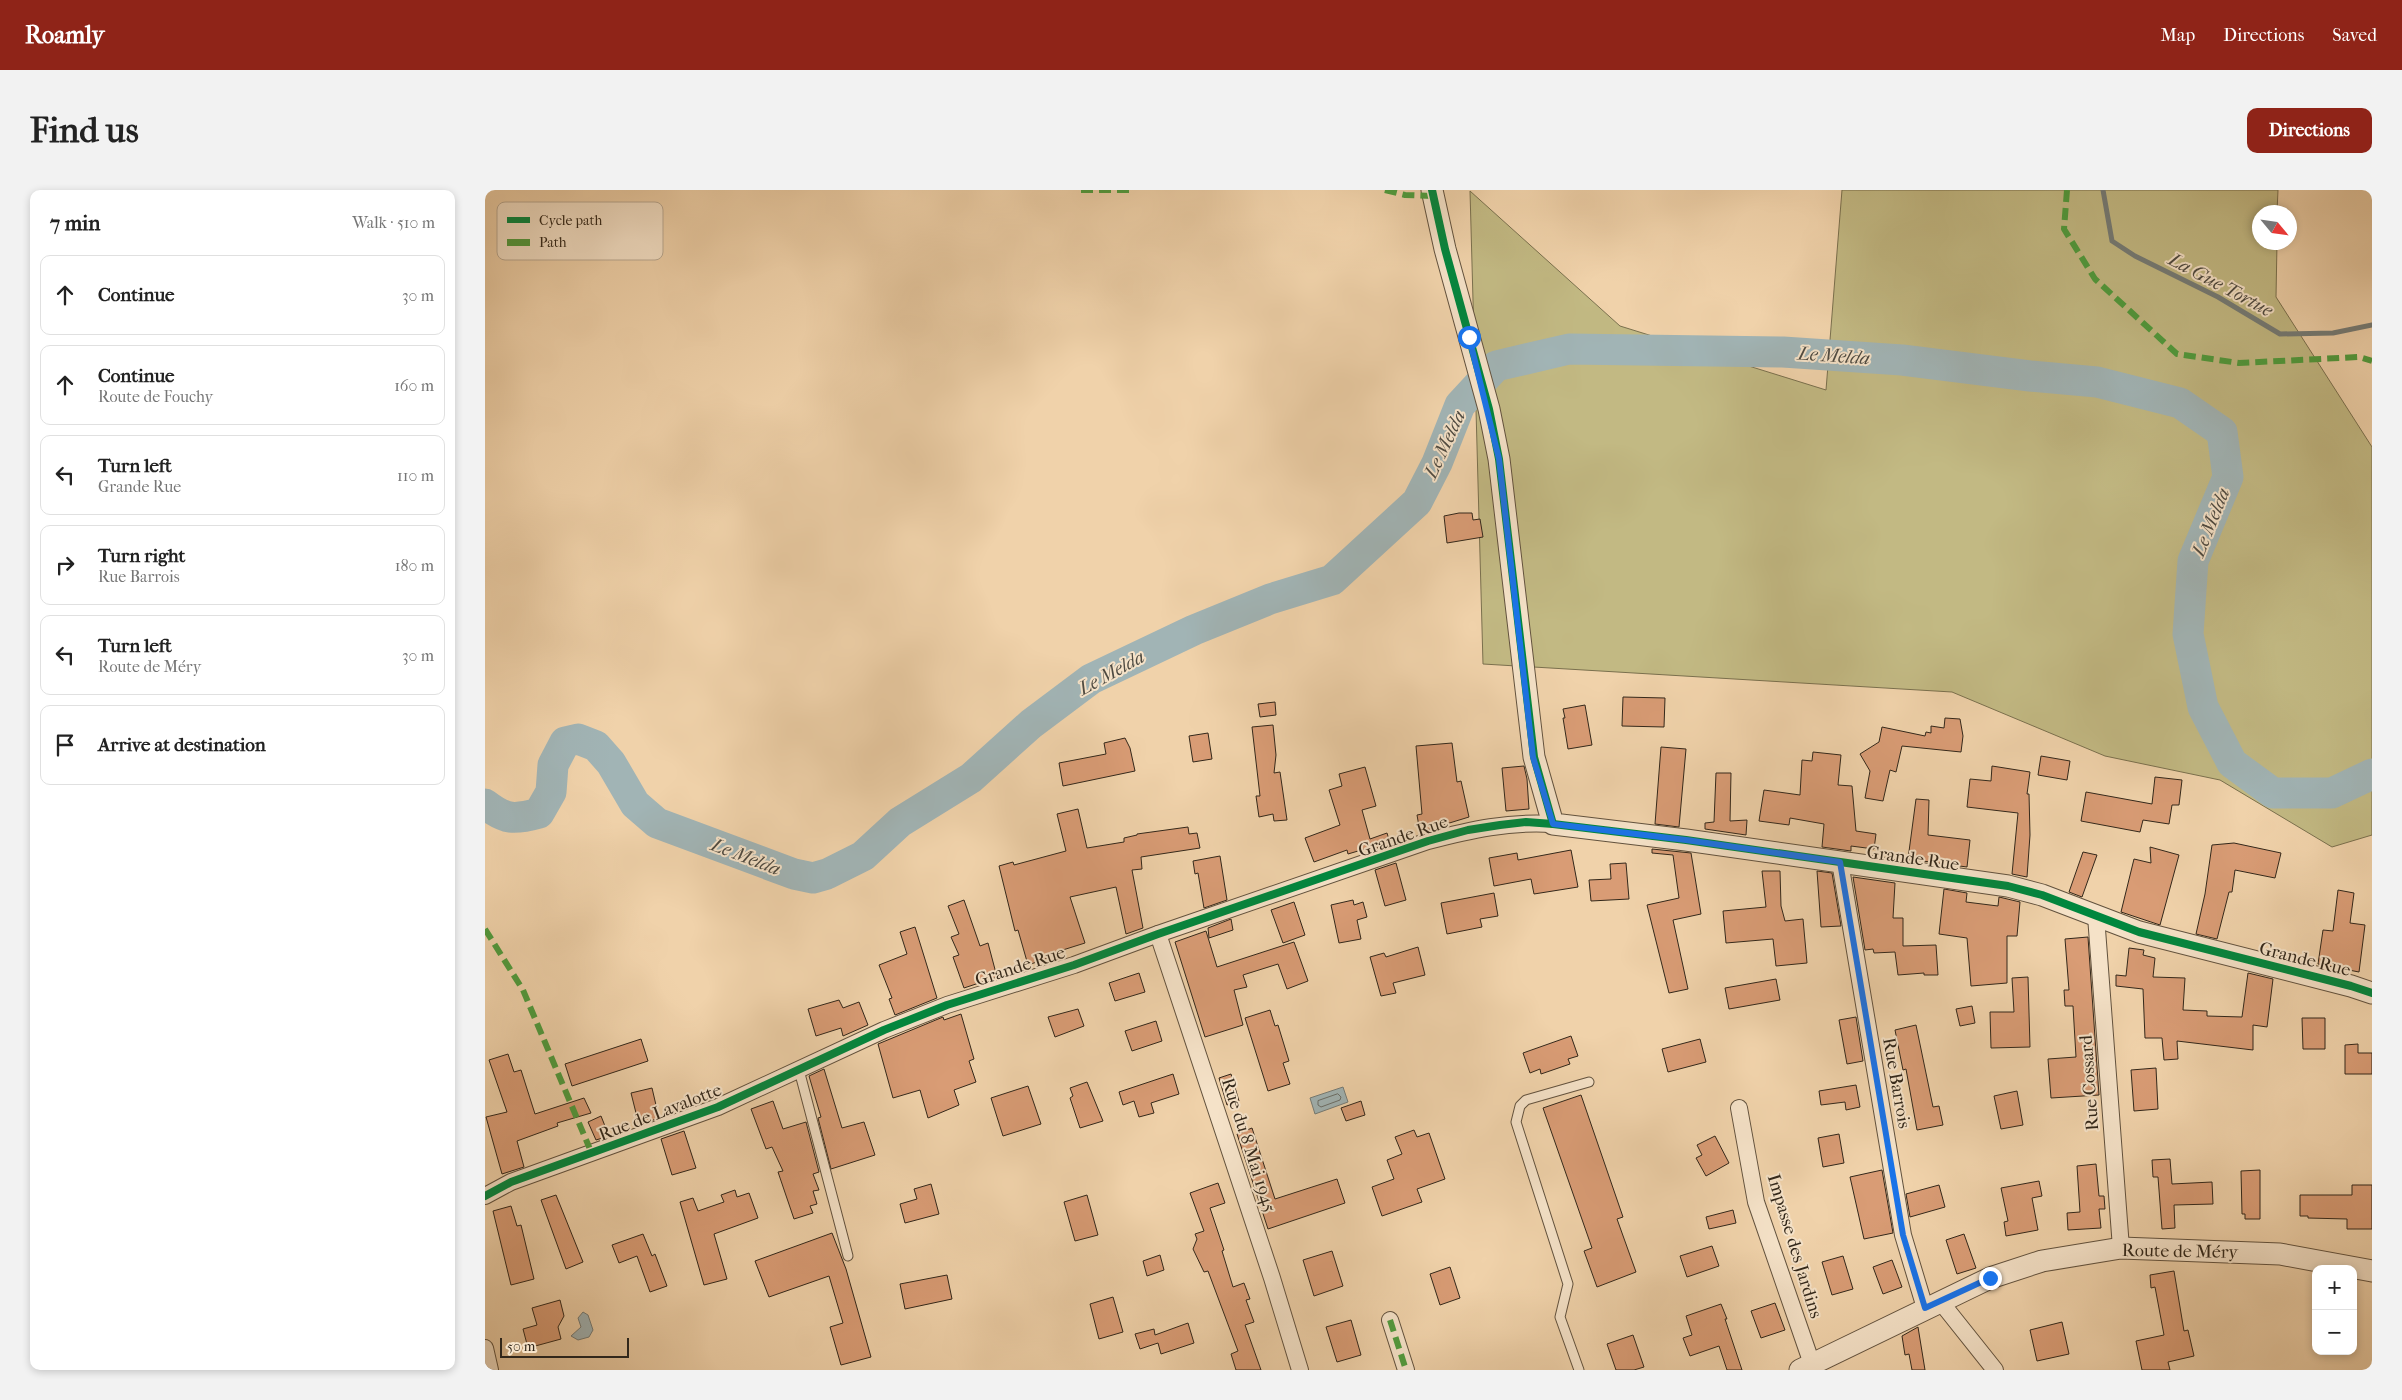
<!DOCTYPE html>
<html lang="en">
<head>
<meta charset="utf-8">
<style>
  body { margin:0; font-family:"IM FELL French Canon",serif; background:#f2f2f2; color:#222 }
  .controls { position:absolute; right:15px; bottom:15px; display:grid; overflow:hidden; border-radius:10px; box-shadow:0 2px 8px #0003 }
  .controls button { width:45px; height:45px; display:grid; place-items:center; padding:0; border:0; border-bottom:1px solid #e0e0e0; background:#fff; color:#222; font:25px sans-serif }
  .compass { position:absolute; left:1767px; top:15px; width:45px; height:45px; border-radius:50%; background:#fff; box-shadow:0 2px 8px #0003; rotate:119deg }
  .scale { position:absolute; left:15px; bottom:12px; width:129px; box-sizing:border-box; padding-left:5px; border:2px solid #32271a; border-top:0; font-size:14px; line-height:18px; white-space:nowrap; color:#32271a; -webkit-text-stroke:4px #f5e2c8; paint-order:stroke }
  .stop { position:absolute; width:15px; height:15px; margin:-11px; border:4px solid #1a73e8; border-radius:50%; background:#fff }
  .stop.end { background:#1a73e8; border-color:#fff; box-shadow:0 1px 5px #0008 }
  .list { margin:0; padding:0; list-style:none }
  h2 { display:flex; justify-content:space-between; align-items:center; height:65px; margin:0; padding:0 20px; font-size:21px }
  h2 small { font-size:16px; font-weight:400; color:#767676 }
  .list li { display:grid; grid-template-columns:32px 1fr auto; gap:15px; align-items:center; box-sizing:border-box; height:80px; margin:0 10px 10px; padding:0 10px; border:1px solid #e0e0e0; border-radius:10px }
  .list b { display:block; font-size:19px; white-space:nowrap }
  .list p { margin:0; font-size:16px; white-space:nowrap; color:#767676 }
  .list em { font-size:16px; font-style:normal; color:#767676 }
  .icon { flex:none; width:28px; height:28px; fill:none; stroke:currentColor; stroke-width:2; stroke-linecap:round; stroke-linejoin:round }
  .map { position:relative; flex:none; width:1887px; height:1180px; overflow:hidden; border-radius:10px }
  header { display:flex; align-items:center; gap:30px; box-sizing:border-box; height:70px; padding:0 25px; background:#8f2418; color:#fff }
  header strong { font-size:24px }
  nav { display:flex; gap:28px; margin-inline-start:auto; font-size:18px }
  .intro { display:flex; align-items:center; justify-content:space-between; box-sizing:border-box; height:120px; padding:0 30px }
  h1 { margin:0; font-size:35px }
  .button { padding:12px 22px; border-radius:10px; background:#8f2418; color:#fff; font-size:18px; font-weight:700 }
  main { display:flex; gap:30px; padding:0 30px }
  aside { flex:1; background:#fff; border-radius:10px; box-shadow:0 2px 8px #0003 }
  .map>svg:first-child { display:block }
  .green { fill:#c2b983; stroke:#7a704e }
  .water { fill:#a1b4b5; stroke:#757c77 }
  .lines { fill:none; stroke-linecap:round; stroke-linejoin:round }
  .shore { stroke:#6a6e68; stroke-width:1 }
  .stream { stroke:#757c77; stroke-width:5 }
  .river { stroke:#a1b4b5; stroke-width:31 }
  .building { fill:#d99c75; stroke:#32271a }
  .service-casing { stroke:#62523e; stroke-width:11 }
  .minor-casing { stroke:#62523e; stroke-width:18 }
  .tertiary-casing { stroke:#62523e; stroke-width:23 }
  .service { stroke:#f5e2c8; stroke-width:9 }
  .minor { stroke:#f5e2c8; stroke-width:16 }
  .tertiary { stroke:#f5e2c8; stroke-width:21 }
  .quiet { stroke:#509c3e; stroke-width:6; stroke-dasharray:12 6; stroke-linecap:butt }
  .cycleway-casing { stroke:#f5e2c8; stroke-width:11 }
  .cycleway { stroke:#00873e; stroke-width:8 }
  .route { stroke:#1a73e8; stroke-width:6 }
  .labels { text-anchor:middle; stroke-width:4; stroke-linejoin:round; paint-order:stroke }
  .street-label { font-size:18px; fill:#32271a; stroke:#f5e2c8 }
  .water-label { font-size:19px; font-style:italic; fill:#4e4a41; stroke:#f5e2c8 }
  .key { fill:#f5e2c8; stroke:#baaa94; stroke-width:1 }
  .key-label { font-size:14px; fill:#32271a }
</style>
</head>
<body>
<header>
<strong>Roamly</strong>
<nav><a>Map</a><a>Directions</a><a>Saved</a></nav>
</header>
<div class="intro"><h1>Find us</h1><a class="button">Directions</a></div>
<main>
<aside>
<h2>7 min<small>Walk · 510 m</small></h2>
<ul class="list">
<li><svg class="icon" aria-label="ahead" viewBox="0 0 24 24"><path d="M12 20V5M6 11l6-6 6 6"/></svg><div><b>Continue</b></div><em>30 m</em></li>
<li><svg class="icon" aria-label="ahead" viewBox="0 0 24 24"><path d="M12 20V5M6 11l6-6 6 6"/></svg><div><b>Continue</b><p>Route de Fouchy</p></div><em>160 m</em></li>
<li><svg class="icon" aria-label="left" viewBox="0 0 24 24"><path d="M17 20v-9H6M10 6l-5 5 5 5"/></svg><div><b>Turn left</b><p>Grande Rue</p></div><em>110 m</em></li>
<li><svg class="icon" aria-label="right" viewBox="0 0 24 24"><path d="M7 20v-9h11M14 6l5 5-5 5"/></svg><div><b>Turn right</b><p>Rue Barrois</p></div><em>180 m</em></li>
<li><svg class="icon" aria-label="left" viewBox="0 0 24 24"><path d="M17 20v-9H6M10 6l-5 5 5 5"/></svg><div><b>Turn left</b><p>Route de Méry</p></div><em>30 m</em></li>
<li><svg class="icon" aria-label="arrive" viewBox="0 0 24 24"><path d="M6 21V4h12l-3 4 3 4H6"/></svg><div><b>Arrive at destination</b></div></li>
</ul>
</aside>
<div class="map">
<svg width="1887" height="1180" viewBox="0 0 1887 1180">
  <rect width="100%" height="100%" fill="#f0d2aa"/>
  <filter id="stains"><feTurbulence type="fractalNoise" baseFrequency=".004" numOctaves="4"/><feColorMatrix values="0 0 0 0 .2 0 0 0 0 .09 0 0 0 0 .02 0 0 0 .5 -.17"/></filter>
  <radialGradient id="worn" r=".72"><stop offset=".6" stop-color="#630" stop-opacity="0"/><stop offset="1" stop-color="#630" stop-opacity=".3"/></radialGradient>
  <polygon class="green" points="1357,0 1793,0 1792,22 1774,22 1774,52 1792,53 1791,107 1887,257 1887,645 1847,657 1735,590 1620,566 1467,502 998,474 985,1 1135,136 1341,200"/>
  <g class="water">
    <polygon points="858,897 863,912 830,924 825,908"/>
    <polygon points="98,1122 103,1125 108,1140 104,1147 93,1150 86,1146 96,1137 93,1128"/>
  </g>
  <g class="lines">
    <polygon class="shore" points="853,904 856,907 855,910 836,917 833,915 833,911"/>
    <polyline class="stream" points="1618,0 1627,51 1650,66 1733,107 1795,144 1848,143 1887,135"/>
    <path class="river" d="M0,614C21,630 29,630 54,623L66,602L68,575L80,552L93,549L111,556L126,573L150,614L172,633L309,684L328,688L342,684L378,666L415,632L486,588L546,534L606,489L709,440L785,409L847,390L932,312L952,273L975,215L1011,176L1084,159L1298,162L1417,170L1545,186L1612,192L1695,213L1737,242L1743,287L1708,371L1703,444L1718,517L1747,573L1788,603H1847L1887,584"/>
  </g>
  <g class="building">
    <polygon points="974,323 987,323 988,330 995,329 998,347 962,353 959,326"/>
    <polygon points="1138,507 1180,508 1179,537 1137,536"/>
    <polygon points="790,512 791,525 775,527 773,514"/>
    <polygon points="1100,515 1107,555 1083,559 1078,528 1080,528 1078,519"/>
    <polygon points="1460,528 1475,529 1478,546 1476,562 1417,556 1411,582 1405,580 1398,611 1380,608 1385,581 1375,564 1394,552 1397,537 1440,546 1441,542 1446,543 1446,536 1459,538"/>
    <polygon points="788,535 791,565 789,583 795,582 802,630 789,631 788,624 774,627 771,606 775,606 767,537"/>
    <polygon points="723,543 727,569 708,572 704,546"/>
    <polygon points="640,548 645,558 650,581 578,596 574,573 621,564 619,553"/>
    <polygon points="967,553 972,592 976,591 984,627 935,642 932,625 937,624 931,556"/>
    <polygon points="1176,557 1201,559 1194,637 1170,634"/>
    <polygon points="1328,562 1356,565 1353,595 1367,596 1371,641 1391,644 1389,659 1366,656 1366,661 1337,657 1339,634 1305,628 1304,635 1274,631 1279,600 1315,605 1317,570 1327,571"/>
    <polygon points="1556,566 1585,571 1582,590 1553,585"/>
    <polygon points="1039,576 1042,589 1044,619 1021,621 1017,578"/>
    <polygon points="1507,576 1545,582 1542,604 1544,604 1545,645 1542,687 1527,684 1533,623 1482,617 1485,589 1506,591"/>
    <polygon points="880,577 891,616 877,620 885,649 902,643 905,653 884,661 883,658 863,664 862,660 829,672 820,648 855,635 844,600 857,596 854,584"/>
    <polygon points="1231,583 1246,583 1245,631 1262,630 1261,645 1220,639 1220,633 1229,632"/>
    <polygon points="1670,587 1697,590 1694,615 1687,615 1684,634 1658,630 1655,642 1596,631 1601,602 1667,614"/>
    <polygon points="1431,609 1444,610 1443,645 1485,650 1482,677 1423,669"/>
    <polygon points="593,619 602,658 639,652 639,648 652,645 652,644 703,637 704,644 712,643 715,658 656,667 657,679 647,680 658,738 641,744 631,697 585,707 600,753 565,764 566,767 543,775 533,740 530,741 514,676 528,672 529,675 581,661 572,624"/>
    <polygon points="1749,653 1796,663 1790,688 1750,680 1747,702 1744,702 1732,749 1711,744 1720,704 1727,655"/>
    <polygon points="1665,657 1694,665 1675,735 1636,722 1649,669 1666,673"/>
    <polygon points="1167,659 1206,663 1216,724 1188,730 1203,799 1184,803 1162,715 1194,708 1188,665 1167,663"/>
    <polygon points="1086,660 1093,697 1049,704 1046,689 1009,696 1004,668 1032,663 1033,670"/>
    <polygon points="1598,662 1612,665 1597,707 1584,702"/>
    <polygon points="735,666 742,710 719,718 713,683 710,684 708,671"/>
    <polygon points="911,673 921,710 900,716 890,680"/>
    <polygon points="1141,673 1144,709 1106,711 1104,690 1126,689 1125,674"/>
    <polygon points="1277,681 1295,681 1296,716 1300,731 1318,729 1322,773 1291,776 1288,749 1241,753 1238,721 1281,717"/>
    <polygon points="1332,681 1347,683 1356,736 1336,737"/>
    <polygon points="1368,687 1410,693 1408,728 1418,728 1418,756 1451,755 1453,785 1439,785 1439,783 1413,785 1410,762 1389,763 1388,759 1380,760"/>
    <polygon points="1459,699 1482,703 1481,712 1513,716 1514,707 1535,712 1532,746 1522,746 1522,793 1486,796 1482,748 1454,744"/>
    <polygon points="1853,700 1869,703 1865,733 1880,735 1874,782 1833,774 1838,740 1848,741"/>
    <polygon points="1009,703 1013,726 995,729 997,737 962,744 956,713"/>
    <polygon points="479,710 495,756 503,753 512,787 479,798 468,767 474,765 466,747 474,744 463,716"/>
    <polygon points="868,710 869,715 878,712 882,727 872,730 876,749 854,753 846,715"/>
    <polygon points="809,712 820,745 798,753 786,720"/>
    <polygon points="746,729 748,740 724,748 723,738"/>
    <polygon points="430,737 452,808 410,825 404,809 407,808 394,775 422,764 415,742"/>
    <polygon points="721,741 732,777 809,752 823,791 802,799 793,774 758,785 762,797 749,800 758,835 720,847 690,752"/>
    <polygon points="1603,747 1614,905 1566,908 1563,869 1591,867 1588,816 1580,816 1579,800 1584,800 1580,749"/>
    <polygon points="933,757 940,785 908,793 911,803 896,806 885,767 899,763 901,767"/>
    <polygon points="1644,758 1659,760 1658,765 1670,768 1668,787 1700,788 1698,820 1722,821 1722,826 1757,827 1763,783 1788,789 1782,837 1768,835 1768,860 1692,851 1693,869 1679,870 1677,848 1660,848 1658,799 1631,796 1631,785 1641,786"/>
    <polygon points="654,783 660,802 630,811 624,793"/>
    <polygon points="1543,787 1545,857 1506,858 1505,822 1529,822 1527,788"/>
    <polygon points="1291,789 1295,810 1244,819 1240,798"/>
    <polygon points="354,810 358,818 374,812 383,835 358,846 356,838 331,846 323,819"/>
    <polygon points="1487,816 1490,833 1475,836 1471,819"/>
    <polygon points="593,819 599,836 570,847 563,827"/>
    <polygon points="785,820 790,836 793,835 804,871 798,873 805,894 783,901 760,828"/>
    <polygon points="476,824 489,869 484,871 491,892 469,900 474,915 443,928 435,900 408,908 393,854 458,827 459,830"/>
    <polygon points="1371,827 1378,871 1362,874 1354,830"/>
    <polygon points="1817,828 1840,828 1840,859 1818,859"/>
    <polygon points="671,831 677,851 647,861 640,841"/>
    <polygon points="1431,835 1448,917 1454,916 1458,935 1432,940 1421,879 1418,880 1410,840"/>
    <polygon points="1086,846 1093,866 1083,869 1085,874 1056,884 1055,879 1045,883 1038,863"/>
    <polygon points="156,849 163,871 87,896 80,874"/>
    <polygon points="1215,849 1221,872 1183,882 1177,859"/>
    <polygon points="1873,854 1873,863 1887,863 1887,884 1860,884 1860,855"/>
    <polygon points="23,864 29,882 36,880 50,924 99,908 106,923 72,933 73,936 32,951 39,977 17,984 1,927 22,922 4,870"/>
    <polygon points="1671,878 1673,919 1649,921 1646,880"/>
    <polygon points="339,879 357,938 379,932 390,965 346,979 333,928 336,927 324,886"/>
    <polygon points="688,884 694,904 666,913 669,923 654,927 649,911 638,915 634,902"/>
    <polygon points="746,884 754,911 742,915 734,888"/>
    <polygon points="602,892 618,931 595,938 585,908 588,906 585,898"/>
    <polygon points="1371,895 1375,917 1361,920 1360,912 1336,915 1334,901"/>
    <polygon points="543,896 556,934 518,946 506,908"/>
    <polygon points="167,898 174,928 154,935 146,903"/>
    <polygon points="1532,901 1538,935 1516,939 1509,906"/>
    <polygon points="1096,905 1138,1027 1132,1029 1151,1082 1112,1097 1099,1061 1107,1058 1058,918"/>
    <polygon points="288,911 298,939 321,932 334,982 328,984 334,1000 328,1001 332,1014 325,1016 328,1023 309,1029 293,982 298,981 287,957 281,959 266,919"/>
    <polygon points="876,911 880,925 861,931 856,918"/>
    <polygon points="116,926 124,946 111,950 103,932"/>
    <polygon points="767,938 790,1009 852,989 860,1013 783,1039 752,944"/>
    <polygon points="929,940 932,947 944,943 960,989 932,999 937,1012 897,1026 887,997 909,989 902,970 917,964 910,947"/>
    <polygon points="199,941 211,978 187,985 176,949"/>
    <polygon points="1354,944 1359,973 1338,977 1333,948"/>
    <polygon points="1230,946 1244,973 1221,986 1211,968 1217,965 1212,955"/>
    <polygon points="1685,969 1687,994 1727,992 1728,1014 1689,1015 1690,1038 1677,1039 1673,987 1668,987 1667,970"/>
    <polygon points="1611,974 1614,1006 1619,1006 1620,1019 1614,1019 1616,1038 1583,1040 1582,1023 1595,1022 1592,976"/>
    <polygon points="1397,980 1408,1043 1379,1049 1365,987"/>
    <polygon points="1775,980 1775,1029 1760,1029 1760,1024 1757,1024 1756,981"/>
    <polygon points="1554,991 1557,1006 1547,1008 1553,1040 1521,1046 1519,1032 1523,1031 1516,998"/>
    <polygon points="733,993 740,1013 725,1018 739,1060 737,1061 748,1097 759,1093 765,1109 761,1110 769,1132 760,1135 776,1180 751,1180 746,1164 753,1161 723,1081 719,1082 708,1059 712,1049 710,1044 719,1041 705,1003"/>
    <polygon points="446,994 454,1024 420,1033 415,1014 432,1009 429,999"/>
    <polygon points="1454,995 1460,1017 1425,1027 1421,1004"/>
    <polygon points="1867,995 1887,995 1887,1039 1862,1039 1862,1029 1823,1028 1823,1026 1815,1026 1815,1005 1867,1005"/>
    <polygon points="250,1000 252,1007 264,1003 273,1028 229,1044 242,1089 219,1095 195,1012 208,1008 213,1021 239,1012 236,1005"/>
    <polygon points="71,1005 98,1072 81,1079 56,1010"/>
    <polygon points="602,1005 613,1045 590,1051 579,1012"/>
    <polygon points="26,1016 32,1036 36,1035 49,1089 26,1095 8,1021"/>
    <polygon points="1248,1020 1251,1033 1224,1039 1221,1027"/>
    <polygon points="347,1043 361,1079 386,1167 356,1175 345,1137 358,1133 344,1086 284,1107 270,1071"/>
    <polygon points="158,1044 167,1066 170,1064 182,1096 165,1102 152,1066 134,1073 127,1055"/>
    <polygon points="1479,1044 1491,1078 1472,1084 1461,1050"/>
    <polygon points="1227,1056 1234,1076 1202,1087 1195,1066"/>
    <polygon points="847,1061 858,1096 829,1106 818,1070"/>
    <polygon points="675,1065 679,1080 662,1086 658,1071"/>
    <polygon points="1358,1066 1368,1099 1347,1105 1337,1072"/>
    <polygon points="1407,1070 1417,1097 1398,1104 1388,1077"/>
    <polygon points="965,1077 975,1108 955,1115 945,1084"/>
    <polygon points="1689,1081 1699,1141 1703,1140 1709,1166 1683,1172 1685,1180 1657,1180 1651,1151 1679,1145 1670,1097 1666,1098 1665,1085"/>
    <polygon points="462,1085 467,1109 420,1119 415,1094"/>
    <polygon points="628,1107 638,1142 614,1149 605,1114"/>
    <polygon points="75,1110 79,1126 73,1137 76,1149 43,1158 38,1139 52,1135 47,1118"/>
    <polygon points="1290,1113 1300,1140 1276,1148 1266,1121"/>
    <polygon points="1236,1114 1242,1129 1240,1129 1257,1180 1242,1180 1234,1156 1205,1166 1198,1148 1207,1145 1201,1126"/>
    <polygon points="866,1130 876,1165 852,1172 841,1137"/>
    <polygon points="1577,1132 1584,1164 1552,1171 1545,1140"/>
    <polygon points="703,1133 709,1153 676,1164 673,1153 655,1159 650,1144 669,1139 670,1145"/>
    <polygon points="1433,1137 1440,1180 1427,1180 1424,1164 1420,1165 1417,1146"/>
    <polygon points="1148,1145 1159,1177 1149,1180 1131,1180 1122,1154"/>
  </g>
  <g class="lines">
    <g class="service-casing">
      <g id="service">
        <polyline points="314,880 363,1066"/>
        <polyline points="1094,1180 1075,1127 1083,1094 1031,932 1035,916 1041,910 1104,892"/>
      </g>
    </g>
    <g class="minor-casing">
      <g id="minor">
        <polyline points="1355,672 1418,1045 1440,1118"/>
        <polyline points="1611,726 1636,1058"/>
        <polyline points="673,744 787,1088 815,1180"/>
        <polyline points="1254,918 1271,1012 1327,1174"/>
        <path d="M0,1006L26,992L233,917L399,840L462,815L589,775L673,744L943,651C985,640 1025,631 1068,634"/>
        <polyline points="1455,1111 1510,1180"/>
        <polyline points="905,1130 921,1180"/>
        <polyline points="0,1158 5,1180"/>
      </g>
    </g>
    <g class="tertiary-casing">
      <g id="tertiary">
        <polyline points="947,0 960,59 1004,219 1014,269 1049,567 1068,634 1201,650 1523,696 1557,705 1654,742 1866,796 1887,803"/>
        <polyline points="1315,1180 1505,1088 1557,1071 1636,1058 1795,1064 1887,1081"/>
      </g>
    </g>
    <use href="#service" class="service"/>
    <use href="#minor" class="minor"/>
    <use href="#tertiary" class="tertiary"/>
    <g class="quiet">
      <polyline points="596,0 650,0"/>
      <polyline points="900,0 920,5 949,6"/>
      <polyline points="1582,0 1579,39 1610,89 1692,164 1754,173 1874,167 1887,171"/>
      <polyline points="0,739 38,800 107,964"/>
      <polyline points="905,1130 921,1180"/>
    </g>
    <g class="cycleway-casing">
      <g id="cycleway">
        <polyline points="947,0 960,59 1004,219 1014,269 1049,567 1068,634"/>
        <polyline points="0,1006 26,992 233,917 399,840 462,815 589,775 673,744 943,651 983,640 1015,635 1041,632 1068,634 1201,650 1523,696 1557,705 1654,742 1866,796 1887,803"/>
      </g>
    </g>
    <use href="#cycleway" class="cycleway"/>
  </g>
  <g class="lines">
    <polyline class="route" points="984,147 1014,269 1048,567 1068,634 1201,650 1355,672 1418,1045 1440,1118 1505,1088"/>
  </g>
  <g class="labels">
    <g class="street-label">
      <text transform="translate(918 646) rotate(-19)" y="6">Grande Rue</text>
      <text transform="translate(1428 668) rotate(8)" y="6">Grande Rue</text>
      <text transform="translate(1820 769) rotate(14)" y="6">Grande Rue</text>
      <text transform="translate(535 776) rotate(-18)" y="6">Grande Rue</text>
      <text transform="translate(1412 893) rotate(80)" y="6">Rue Barrois</text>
      <text transform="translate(1604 893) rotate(-94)" y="6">Rue Cossard</text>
      <text transform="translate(175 922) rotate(-21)" y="6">Rue de Lavalotte</text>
      <text transform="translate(764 955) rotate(72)" y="6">Rue du 8 Mai 1945</text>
      <text transform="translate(1310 1056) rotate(73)" y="6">Impasse des Jardins</text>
      <text transform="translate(1695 1061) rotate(1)" y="6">Route de Méry</text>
    </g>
    <g class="water-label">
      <text transform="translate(1736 94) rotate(28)" y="7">La Gue Tortue</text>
      <text transform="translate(1349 165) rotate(4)" y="7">Le Melda</text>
      <text transform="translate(959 254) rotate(-65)" y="7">Le Melda</text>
      <text transform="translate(1725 332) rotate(-68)" y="7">Le Melda</text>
      <text transform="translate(626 482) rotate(-29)" y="7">Le Melda</text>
      <text transform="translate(261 666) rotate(21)" y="7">Le Melda</text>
    </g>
  </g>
  <rect x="12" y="12" width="166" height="58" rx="8" class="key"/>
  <rect x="22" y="27" width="23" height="6" fill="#00873e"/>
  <rect x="22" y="49" width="23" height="7" fill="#509c3e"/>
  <g class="key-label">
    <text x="54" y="35">Cycle path</text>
    <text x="54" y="57">Path</text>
  </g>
  <rect width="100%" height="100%" filter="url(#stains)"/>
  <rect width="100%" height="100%" fill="url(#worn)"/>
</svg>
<div class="controls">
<button>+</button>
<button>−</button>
</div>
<svg class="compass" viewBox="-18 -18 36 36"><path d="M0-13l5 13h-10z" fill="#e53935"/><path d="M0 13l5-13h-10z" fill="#767676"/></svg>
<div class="scale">50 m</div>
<div class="stop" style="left:984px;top:147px"></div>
<div class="stop end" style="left:1505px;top:1088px"></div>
</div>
</main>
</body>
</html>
